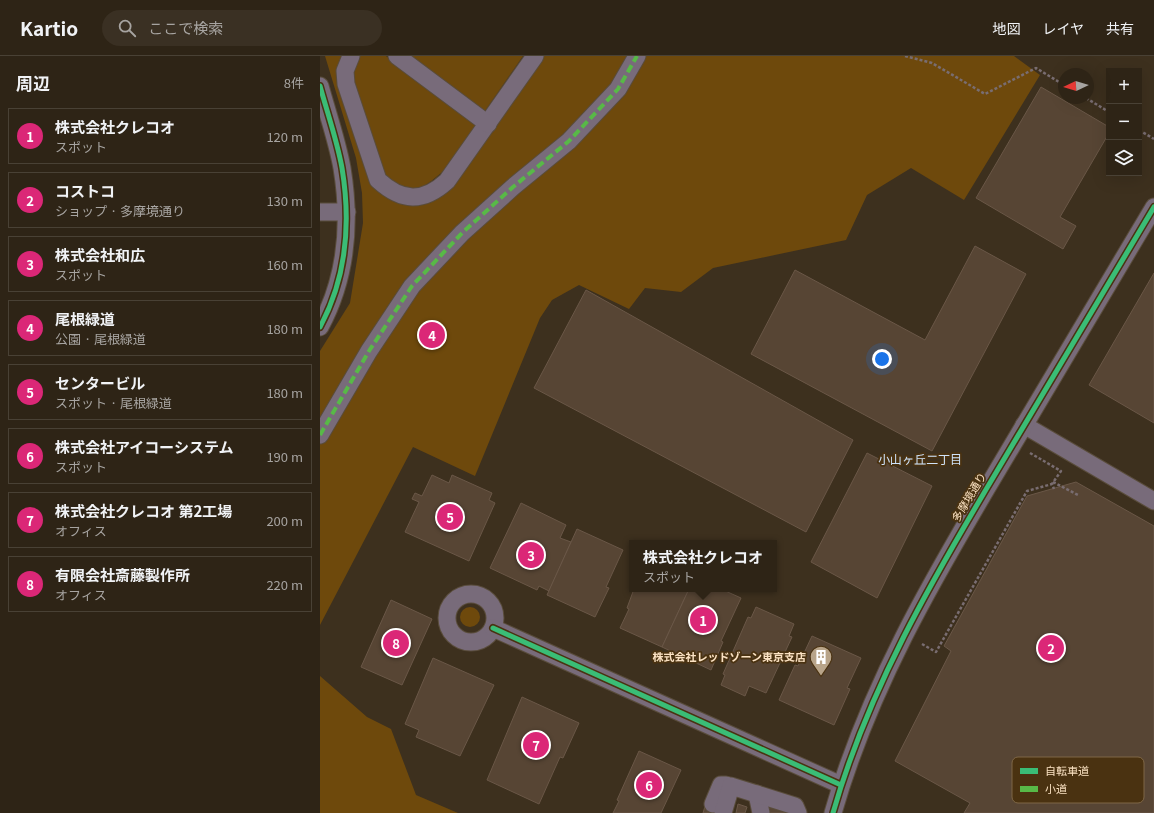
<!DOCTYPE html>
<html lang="ja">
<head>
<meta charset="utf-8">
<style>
  body { margin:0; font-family:Georgia,"Noto Sans JP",serif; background:#3a3023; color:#f1f3f6 }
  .controls { position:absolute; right:12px; top:12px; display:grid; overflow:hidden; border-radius:0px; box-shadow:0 4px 16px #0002 }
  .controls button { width:36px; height:36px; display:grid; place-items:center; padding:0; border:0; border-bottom:1px solid #494135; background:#2e2416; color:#f1f3f6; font:20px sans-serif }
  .compass { position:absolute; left:738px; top:12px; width:36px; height:36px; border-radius:50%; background:#2e2416; box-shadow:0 4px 16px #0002; rotate:266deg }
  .you { position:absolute; left:562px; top:303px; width:14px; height:14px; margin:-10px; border:3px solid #fff; border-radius:50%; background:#1a73e8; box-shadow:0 0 0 6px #1a73e833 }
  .badge { display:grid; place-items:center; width:26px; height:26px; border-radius:50%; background:#db2777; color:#fff; font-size:13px; font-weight:700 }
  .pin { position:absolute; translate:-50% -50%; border:2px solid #fff; box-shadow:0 1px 4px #0006 }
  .popup { position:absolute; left:309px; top:484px; width:148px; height:52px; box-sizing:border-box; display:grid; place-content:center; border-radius:0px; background:#2e2416; filter:drop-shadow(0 1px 3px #0005); font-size:13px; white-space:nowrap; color:#a7a4a1 }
  .popup b { font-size:15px; color:#f1f3f6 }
  .popup::after { content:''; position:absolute; left:50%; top:100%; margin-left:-8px; border:8px solid transparent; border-top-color:#2e2416 }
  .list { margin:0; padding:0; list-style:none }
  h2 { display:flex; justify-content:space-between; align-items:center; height:52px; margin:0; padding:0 16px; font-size:17px }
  h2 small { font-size:13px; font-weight:400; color:#a7a4a1 }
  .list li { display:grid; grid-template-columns:26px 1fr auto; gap:12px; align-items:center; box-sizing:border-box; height:56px; margin:0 8px 8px; padding:0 8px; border:1px solid #494135; border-radius:0px }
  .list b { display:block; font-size:15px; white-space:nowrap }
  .list p { margin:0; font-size:13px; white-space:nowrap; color:#a7a4a1 }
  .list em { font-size:13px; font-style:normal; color:#a7a4a1 }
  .icon { flex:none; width:22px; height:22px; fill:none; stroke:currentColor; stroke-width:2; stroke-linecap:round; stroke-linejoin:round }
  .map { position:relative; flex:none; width:834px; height:757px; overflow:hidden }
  header { display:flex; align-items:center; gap:24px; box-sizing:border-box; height:56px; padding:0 20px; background:#2e2416; border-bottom:1px solid #494135 }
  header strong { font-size:19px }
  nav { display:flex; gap:22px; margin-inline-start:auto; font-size:14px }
  .search { width:280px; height:36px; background:#3a3023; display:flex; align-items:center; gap:10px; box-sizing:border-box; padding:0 14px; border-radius:22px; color:#a7a4a1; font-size:15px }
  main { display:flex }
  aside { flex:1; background:#2e2416 }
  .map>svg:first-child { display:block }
  .green { fill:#6e490c }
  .building { fill:#574534; stroke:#6a5747 }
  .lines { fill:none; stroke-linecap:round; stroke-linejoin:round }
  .minor-casing { stroke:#594c3b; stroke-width:19 }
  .path { stroke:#796d71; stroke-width:2.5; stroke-dasharray:3 2; stroke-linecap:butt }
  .minor { stroke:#786b7a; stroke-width:17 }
  .quiet { stroke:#58b947; stroke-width:4; stroke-dasharray:8 4; stroke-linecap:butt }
  .cycleway-casing { stroke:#4a3211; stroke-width:8 }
  .cycleway { stroke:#3abd76; stroke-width:5 }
  .labels { text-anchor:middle; stroke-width:3.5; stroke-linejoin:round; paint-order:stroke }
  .street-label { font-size:11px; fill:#fbe2c3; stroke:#4a3211 }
  .poi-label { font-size:11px; font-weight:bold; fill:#fbe2c3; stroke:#4a3211; text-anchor:end }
  .neighbourhood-label { font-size:12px; fill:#cee3fb; stroke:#4a3211 }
  .key { fill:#4a3211; stroke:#7f6746; stroke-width:1 }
  .key-label { font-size:11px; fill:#fbe2c3 }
</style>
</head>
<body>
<header>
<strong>Kartio</strong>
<div class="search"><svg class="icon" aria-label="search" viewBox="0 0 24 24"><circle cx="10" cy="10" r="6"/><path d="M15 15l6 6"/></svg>ここで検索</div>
<nav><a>地図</a><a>レイヤ</a><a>共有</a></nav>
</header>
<main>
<aside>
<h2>周辺<small>8件</small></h2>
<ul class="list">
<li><span class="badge">1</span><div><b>株式会社クレコオ</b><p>スポット</p></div><em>120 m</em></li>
<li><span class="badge">2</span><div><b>コストコ</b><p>ショップ · 多摩境通り</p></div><em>130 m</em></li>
<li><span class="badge">3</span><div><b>株式会社和広</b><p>スポット</p></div><em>160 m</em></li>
<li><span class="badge">4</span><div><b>尾根緑道</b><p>公園 · 尾根緑道</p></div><em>180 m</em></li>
<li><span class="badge">5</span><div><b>センタービル</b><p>スポット · 尾根緑道</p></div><em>180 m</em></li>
<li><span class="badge">6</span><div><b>株式会社アイコーシステム</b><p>スポット</p></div><em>190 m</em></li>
<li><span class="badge">7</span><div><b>株式会社クレコオ 第2工場</b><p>オフィス</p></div><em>200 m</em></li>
<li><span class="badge">8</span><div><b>有限会社斎藤製作所</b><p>オフィス</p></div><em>220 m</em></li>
</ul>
</aside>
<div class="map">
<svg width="834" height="757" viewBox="0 0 834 757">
  <rect width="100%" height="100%" fill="#3d301e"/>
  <g class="green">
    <polygon points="5,0 24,0 65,136 112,139 218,0 694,0 720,19 644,144 591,112 547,139 526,184 393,212 361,236 325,232 309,253 259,229 232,244 220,262 155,420 93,391 0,569 0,295 30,247 43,167 42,137 36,102"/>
    <path d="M33,0H66L155,67L158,72C145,95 118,125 94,135L67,126L29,28Z"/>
    <polygon points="91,0 203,0 165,55 89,2"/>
    <circle cx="150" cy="561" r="10"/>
    <polygon points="0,620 47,661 71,673 96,739 138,757 0,757"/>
  </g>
  <g class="building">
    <polygon points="721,31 789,71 789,77 740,161 756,170 743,193 656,142"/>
    <polygon points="655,190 706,218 612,395 431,298 475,214 605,284"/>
    <polygon points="834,217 834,367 769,329"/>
    <polygon points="266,234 533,384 486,476 214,332"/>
    <polygon points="547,397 612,430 557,542 491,506"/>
    <polygon points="112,419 129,427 132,419 172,437 169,444 175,447 149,505 85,476 99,446 92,443 95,437 102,440"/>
    <polygon points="756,426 834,470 834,757 644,757 650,747 575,705 631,595 624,590 707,440"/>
    <polygon points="201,447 246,469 240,482 251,486 229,535 219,530 217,534 170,512"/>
    <polygon points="257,473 303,494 286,531 289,532 275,561 227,539"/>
    <polygon points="314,533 369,533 342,591 300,572 309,553 307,552"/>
    <polygon points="369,533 401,533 421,542 401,585 403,586 391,614 342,591"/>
    <polygon points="71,544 112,563 82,629 41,611"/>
    <polygon points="436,551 474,568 469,580 472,581 446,637 429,630 425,640 401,629 405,619 403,618 428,561 431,562"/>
    <polygon points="492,580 541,602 527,632 530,633 514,669 459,644 475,609 478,610"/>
    <polygon points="113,602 174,629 140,700 96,681 99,674 85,668"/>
    <polygon points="202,641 259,667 243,702 240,701 219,748 167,724"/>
    <polygon points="319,695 361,714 341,757 293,757 299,745 297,744"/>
    <polygon points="453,737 469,757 448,757"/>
    <polygon points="386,747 397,757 383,757"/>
    <polygon points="418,748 427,751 425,757 416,757"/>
  </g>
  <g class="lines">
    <g class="minor-casing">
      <g id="minor">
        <path d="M31,0L25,15L26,28L58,124C82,146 103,147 127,125L215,0"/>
        <polyline points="77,0 168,68"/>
        <path d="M0,30C7,56 17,84 22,112C31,167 27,221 0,271"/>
        <polyline points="0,156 27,156"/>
        <polyline points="704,369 834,445"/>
        <polyline points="0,379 49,295 92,230 142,177 193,131 249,85 298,33 317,0"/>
        <circle cx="151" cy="562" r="24"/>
        <polyline points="173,572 521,729"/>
        <polyline points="437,738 441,757"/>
        <polyline points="393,748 401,729 406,729"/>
        <polyline points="403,757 411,730 475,750 478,757"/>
        <path d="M513,757C548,634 612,524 677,415C729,327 781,239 834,151"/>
      </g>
    </g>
    <g class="path">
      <polyline points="585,0 612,7 665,38 716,12 744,29"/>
      <polyline points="766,42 789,56"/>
      <polyline points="819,74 834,83"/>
      <polyline points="710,397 741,415 732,428"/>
      <polyline points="733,426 758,439"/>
      <polyline points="602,588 616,596 707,435 732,428 734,433"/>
    </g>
    <use href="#minor" class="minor"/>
    <polyline class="quiet" points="0,379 49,295 92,230 142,177 193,131 249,85 298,33 317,0"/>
    <g class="cycleway-casing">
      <g id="cycleway">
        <path d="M0,30C7,56 17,84 22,112C31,167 27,221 0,271"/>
        <polyline points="173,572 521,729"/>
        <path d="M513,757C548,634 612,524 677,415C729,327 781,239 834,151"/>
      </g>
    </g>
    <use href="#cycleway" class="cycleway"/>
  </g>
  <defs>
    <g id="building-pin" transform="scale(1.15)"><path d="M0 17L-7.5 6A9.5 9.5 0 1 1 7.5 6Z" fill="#b8a489" stroke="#4a3211"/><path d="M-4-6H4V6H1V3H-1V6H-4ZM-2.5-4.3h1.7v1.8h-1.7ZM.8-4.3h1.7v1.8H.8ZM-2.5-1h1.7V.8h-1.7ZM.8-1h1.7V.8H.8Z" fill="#fff"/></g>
  </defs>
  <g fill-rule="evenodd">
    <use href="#building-pin" x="501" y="601"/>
  </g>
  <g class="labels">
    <g class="street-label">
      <text transform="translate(649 441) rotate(-59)" y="4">多摩境通り</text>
    </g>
    <g class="poi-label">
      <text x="486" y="605">株式会社レッドゾーン東京支店</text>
    </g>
    <g class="neighbourhood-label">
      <text x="600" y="408">小山ヶ丘二丁目</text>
    </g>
  </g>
  <rect x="692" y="701" width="132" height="46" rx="6" class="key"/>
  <rect x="700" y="712" width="18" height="6" fill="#3abd76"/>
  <rect x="700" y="730" width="18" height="6" fill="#58b947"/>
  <g class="key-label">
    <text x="725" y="719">自転車道</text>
    <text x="725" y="737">小道</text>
  </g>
</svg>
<div class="controls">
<button>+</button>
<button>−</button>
<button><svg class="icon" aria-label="layers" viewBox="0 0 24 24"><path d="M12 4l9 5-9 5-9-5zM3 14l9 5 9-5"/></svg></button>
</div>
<svg class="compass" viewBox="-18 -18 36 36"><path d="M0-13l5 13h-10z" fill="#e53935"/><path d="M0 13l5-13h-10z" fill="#a7a4a1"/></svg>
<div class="you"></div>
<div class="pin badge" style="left:383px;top:564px">1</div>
<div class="popup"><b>株式会社クレコオ</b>スポット</div>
<div class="pin badge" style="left:731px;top:592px">2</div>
<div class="pin badge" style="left:211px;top:499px">3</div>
<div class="pin badge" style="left:112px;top:279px">4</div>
<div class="pin badge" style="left:130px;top:461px">5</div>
<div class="pin badge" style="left:329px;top:729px">6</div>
<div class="pin badge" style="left:216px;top:689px">7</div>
<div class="pin badge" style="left:76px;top:587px">8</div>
</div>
</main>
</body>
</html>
